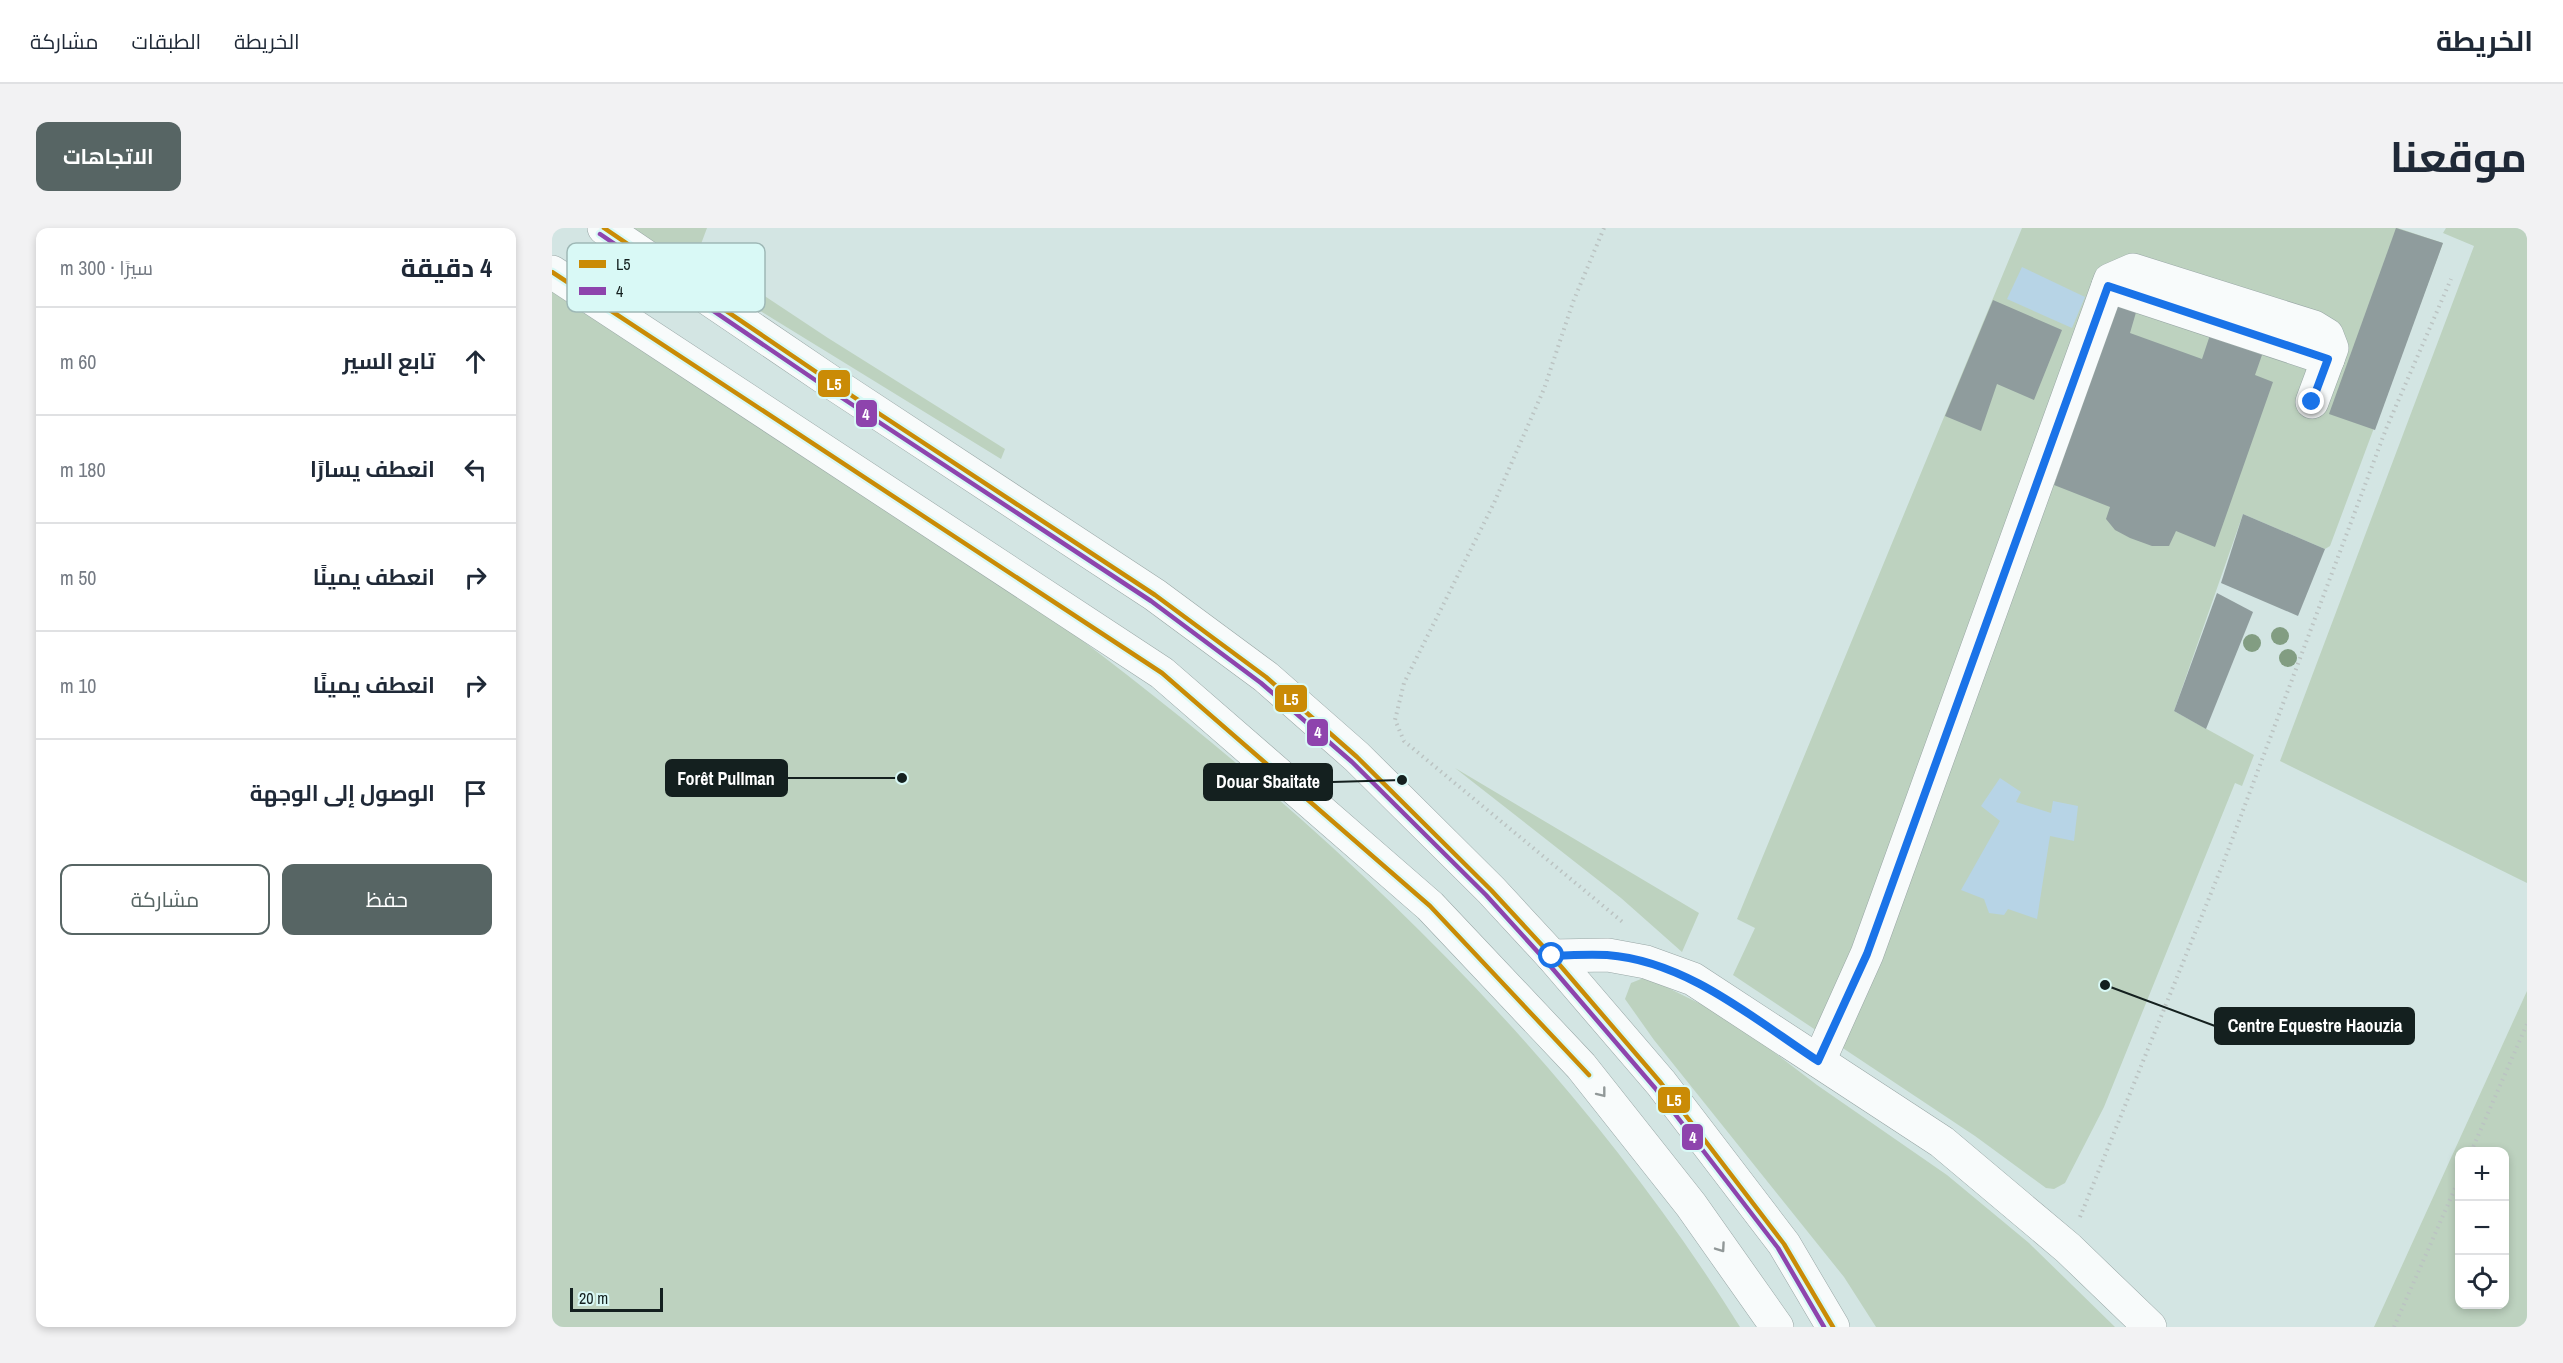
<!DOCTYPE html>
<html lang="ar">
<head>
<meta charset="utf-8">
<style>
  body { margin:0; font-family:"Archivo Narrow",Cairo,sans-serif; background:#f2f2f3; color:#1f2937; direction:rtl }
  .controls { position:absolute; right:18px; bottom:18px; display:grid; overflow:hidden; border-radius:12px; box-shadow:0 3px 9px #0003 }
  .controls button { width:54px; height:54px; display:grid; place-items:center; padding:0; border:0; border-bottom:2px solid #e0e1e3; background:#fff; color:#1f2937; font:30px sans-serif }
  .scale { position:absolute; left:18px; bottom:15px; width:93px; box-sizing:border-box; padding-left:6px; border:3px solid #14201f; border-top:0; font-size:16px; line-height:21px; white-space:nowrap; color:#14201f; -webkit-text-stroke:4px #d9f9f6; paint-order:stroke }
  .stop { position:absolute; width:18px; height:18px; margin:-14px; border:4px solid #1a73e8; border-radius:50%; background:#fff }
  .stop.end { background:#1a73e8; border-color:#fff; box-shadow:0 2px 6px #0008 }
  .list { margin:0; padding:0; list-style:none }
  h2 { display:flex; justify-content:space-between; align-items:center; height:78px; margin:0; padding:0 24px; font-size:26px }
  h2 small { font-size:20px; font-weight:400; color:#747a83 }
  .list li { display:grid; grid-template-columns:39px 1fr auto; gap:18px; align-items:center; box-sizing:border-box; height:108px; padding:0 24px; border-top:2px solid #e0e1e3 }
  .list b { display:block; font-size:22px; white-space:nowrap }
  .list em { font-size:20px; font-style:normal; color:#747a83 }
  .actions { display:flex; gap:12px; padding:18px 24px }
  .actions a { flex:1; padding:14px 0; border:2px solid #576564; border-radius:12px; text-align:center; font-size:21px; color:#576564 }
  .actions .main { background:#576564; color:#fff }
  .icon { flex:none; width:33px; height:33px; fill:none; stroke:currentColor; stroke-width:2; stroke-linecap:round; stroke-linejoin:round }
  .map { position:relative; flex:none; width:1975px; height:1099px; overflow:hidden; direction:ltr; border-radius:12px }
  header { display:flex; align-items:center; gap:36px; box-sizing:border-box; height:84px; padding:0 30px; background:#fff; border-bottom:2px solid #e0e1e3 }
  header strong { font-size:28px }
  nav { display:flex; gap:33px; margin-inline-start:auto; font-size:21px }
  .intro { display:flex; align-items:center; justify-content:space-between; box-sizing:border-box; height:144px; padding:0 36px }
  h1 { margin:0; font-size:42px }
  .button { padding:15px 27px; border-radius:12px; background:#576564; color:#fff; font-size:21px; font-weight:700 }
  main { display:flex; gap:36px; padding:0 36px }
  aside { flex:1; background:#fff; border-radius:12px; box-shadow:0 3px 9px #0003 }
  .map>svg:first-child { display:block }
  .green { fill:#bdd2bf; fill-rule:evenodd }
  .water { fill:#b7d4e6 }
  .building { fill:#8f9c9d }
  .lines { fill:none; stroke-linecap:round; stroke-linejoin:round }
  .minor-casing { stroke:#98a6a5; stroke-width:34 }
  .highway-casing { stroke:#98a6a5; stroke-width:34 }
  .path { stroke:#bbc3c2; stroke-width:4; stroke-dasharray:1.5 4.5; stroke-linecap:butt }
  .minor { stroke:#f8fbfb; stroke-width:33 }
  .highway { stroke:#f8fbfb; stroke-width:33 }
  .bus-1-casing { stroke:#d9f9f6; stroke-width:9 }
  .bus-2-casing { stroke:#d9f9f6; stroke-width:9 }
  .bus-1 { stroke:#ca8b06; stroke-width:4.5 }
  .bus-2 { stroke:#8e44ad; stroke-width:4.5 }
  .tree { fill:#829d82 }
  .oneway { stroke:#919898 }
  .route { stroke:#1a73e8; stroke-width:8 }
  .key { fill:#d9f9f6; stroke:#9eb8b6; stroke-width:1.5 }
  .key-label { font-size:16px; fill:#14201f }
  .leader { fill:none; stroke:#14201f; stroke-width:2 }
  .callout-dot { fill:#14201f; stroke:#d9f9f6; stroke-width:2 }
  .callout { fill:#14201f; stroke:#14201f; stroke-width:2 }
  .callout-label { font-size:18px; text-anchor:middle; font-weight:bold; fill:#fff }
  .line-badge { stroke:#d9f9f6; stroke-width:2 }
  .badge-label { font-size:16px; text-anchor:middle; font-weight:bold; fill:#fff }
</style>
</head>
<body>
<header>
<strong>الخريطة</strong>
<nav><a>الخريطة</a><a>الطبقات</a><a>مشاركة</a></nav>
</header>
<div class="intro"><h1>موقعنا</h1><a class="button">الاتجاهات</a></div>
<main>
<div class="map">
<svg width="1975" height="1099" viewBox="0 0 1975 1099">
  <rect width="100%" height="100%" fill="#d3e5e3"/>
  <g class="green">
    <polygon points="81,0 155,0 146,24 276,110 453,221 449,231 140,41"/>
    <polygon points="1470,0 1846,0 1891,15 1778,318 1773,321 1691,286 1622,483 1702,527 1690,558 1683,555 1552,879 1513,955 1502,961 1494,960 1423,908 1181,747 1203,700 1185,691"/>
    <polygon points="1894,0 1975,0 1975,655 1728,533 1922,18 1891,5"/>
    <path d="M0,62C99,125 197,189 296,253C347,286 400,317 450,353C735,559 1001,799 1188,1099H0Z"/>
    <polygon points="903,540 1147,685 1130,724 1069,670"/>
    <polygon points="1094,749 1177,790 1265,857 1395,947 1477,1015 1563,1099 1324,1099 1292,1049 1102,812 1073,771 1079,755"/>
    <path d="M1975,763V1099H1822ZM1908,924H1952V1076H1908Z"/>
  </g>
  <g class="water">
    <polygon points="1470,39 1533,69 1520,100 1455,71"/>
    <polygon points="1448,550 1469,564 1464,574 1499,585 1501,573 1526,578 1522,613 1498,608 1485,691 1456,681 1452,687 1437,685 1432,671 1409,662 1448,593 1429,578"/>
  </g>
  <g class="building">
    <polygon points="1844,0 1891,15 1823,202 1777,186"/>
    <polygon points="1567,68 1587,74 1578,105 1650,131 1658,107 1710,127 1703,147 1721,154 1663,319 1624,303 1617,318 1600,318 1578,310 1563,302 1554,291 1558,279 1502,257"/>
    <polygon points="1441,72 1510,102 1482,172 1445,156 1429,203 1393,188"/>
    <polygon points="1691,286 1773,321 1746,388 1669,355"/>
    <polygon points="1665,365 1701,384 1654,501 1622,483"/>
  </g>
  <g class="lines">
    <g class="minor-casing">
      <g id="minor">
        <polyline points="1556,58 1776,131"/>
        <polyline points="1000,728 1056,727 1094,734 1141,751 1390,914 1516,1020 1598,1099"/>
        <polyline points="1267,833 1315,726 1558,52 1581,42 1762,99 1775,107 1780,120 1760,174"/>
      </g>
    </g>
    <g class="highway-casing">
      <g id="highway">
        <polyline points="52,0 282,156 603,367 714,449 805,529 939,662 1000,728 1109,855 1232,1016 1281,1099"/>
        <polyline points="0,44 610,445 878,678 1029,838 1139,977 1225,1099"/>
      </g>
    </g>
    <g class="path">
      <polyline points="1052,0 1021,74 992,161 942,275 852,455 843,492 852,513 1073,696"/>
      <polyline points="1919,924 1975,796"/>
      <polyline points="1528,989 1672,633 1834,201 1899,51"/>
      <polyline points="1842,1099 1908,949"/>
    </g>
    <use href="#minor" class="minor"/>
    <use href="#highway" class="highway"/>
    <g class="bus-1-casing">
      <g id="bus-1">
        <polyline points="52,0 282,156 603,367 714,449 805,529 939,662 1000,728 1109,855 1232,1016 1281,1099"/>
        <polyline points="0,44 610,445 878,678 1037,847"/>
      </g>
    </g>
    <g class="bus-2-casing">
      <polyline id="bus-2" points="48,6 278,162 599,373 709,455 800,534 934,667 994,733 1103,860 1226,1020 1272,1099"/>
    </g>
    <use href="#bus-1" class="bus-1"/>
    <use href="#bus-2" class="bus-2"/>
  </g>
  <g class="tree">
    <circle cx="1728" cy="408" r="9"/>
    <circle cx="1700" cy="415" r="9"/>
    <circle cx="1736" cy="430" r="9"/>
  </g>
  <defs><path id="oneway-chevron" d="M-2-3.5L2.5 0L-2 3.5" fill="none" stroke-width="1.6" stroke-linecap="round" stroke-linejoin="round" transform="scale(1.5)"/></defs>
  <g class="oneway">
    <use href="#oneway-chevron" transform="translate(1050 865) rotate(52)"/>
    <use href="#oneway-chevron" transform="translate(1169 1020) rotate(55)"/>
  </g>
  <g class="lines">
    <path class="route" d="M1000,728C1018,727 1037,726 1055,727C1135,733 1202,791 1266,833L1315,726L1556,58L1776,131L1760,174"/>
  </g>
  <rect x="15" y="15" width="198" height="69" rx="9" class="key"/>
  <rect x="27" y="32" width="27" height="8" fill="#ca8b06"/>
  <rect x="27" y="59" width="27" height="8" fill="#8e44ad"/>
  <g class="key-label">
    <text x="64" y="42">L5</text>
    <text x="64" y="69">4</text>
  </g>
  <path class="leader" d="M350 550L235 550M850 552L780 554M1553 757L1663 798"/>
  <g class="callout-dot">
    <circle cx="350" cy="550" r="6"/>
    <circle cx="850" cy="552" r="6"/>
    <circle cx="1553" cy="757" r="6"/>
  </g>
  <g class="callout">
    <rect x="114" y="532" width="121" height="36" rx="6"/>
    <rect x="652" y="536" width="128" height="36" rx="6"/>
    <rect x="1663" y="780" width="199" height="36" rx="6"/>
  </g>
  <g class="callout-label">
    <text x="174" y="557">Forêt Pullman</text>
    <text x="716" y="560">Douar Sbaitate</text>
    <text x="1763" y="804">Centre Equestre Haouzia</text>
  </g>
  <g class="line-badge">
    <rect x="265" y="141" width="34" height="29" rx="6" fill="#ca8b06"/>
    <rect x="303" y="171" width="23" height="29" rx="6" fill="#8e44ad"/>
    <rect x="722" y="456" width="34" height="29" rx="6" fill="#ca8b06"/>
    <rect x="754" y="490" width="23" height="29" rx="6" fill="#8e44ad"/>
    <rect x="1105" y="858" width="34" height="28" rx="6" fill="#ca8b06"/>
    <rect x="1129" y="895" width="23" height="28" rx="6" fill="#8e44ad"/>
  </g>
  <g class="badge-label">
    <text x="282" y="162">L5</text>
    <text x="314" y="192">4</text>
    <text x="739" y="477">L5</text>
    <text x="766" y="510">4</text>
    <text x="1122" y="878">L5</text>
    <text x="1141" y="915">4</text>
  </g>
</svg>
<div class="controls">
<button>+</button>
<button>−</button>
<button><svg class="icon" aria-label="locate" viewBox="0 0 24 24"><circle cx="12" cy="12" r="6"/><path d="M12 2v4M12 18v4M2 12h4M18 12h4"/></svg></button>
</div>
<div class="scale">20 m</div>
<div class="stop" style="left:1000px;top:728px"></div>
<div class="stop end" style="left:1760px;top:174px"></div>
</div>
<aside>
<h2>4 دقيقة<small>سيرًا · 300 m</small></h2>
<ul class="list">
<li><svg class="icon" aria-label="ahead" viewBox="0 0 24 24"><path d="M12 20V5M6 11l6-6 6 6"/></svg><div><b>تابع السير</b></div><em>60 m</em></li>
<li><svg class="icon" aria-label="left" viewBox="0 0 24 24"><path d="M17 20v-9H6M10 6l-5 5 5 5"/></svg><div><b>انعطف يسارًا</b></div><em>180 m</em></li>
<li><svg class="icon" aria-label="right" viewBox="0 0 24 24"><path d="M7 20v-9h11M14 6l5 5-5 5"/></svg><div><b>انعطف يمينًا</b></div><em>50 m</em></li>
<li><svg class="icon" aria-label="right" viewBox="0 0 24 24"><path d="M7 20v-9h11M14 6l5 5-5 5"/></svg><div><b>انعطف يمينًا</b></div><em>10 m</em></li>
<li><svg class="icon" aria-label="arrive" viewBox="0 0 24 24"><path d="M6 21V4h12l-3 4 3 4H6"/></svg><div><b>الوصول إلى الوجهة</b></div></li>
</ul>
<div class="actions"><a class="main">حفظ</a><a>مشاركة</a></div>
</aside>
</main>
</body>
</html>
